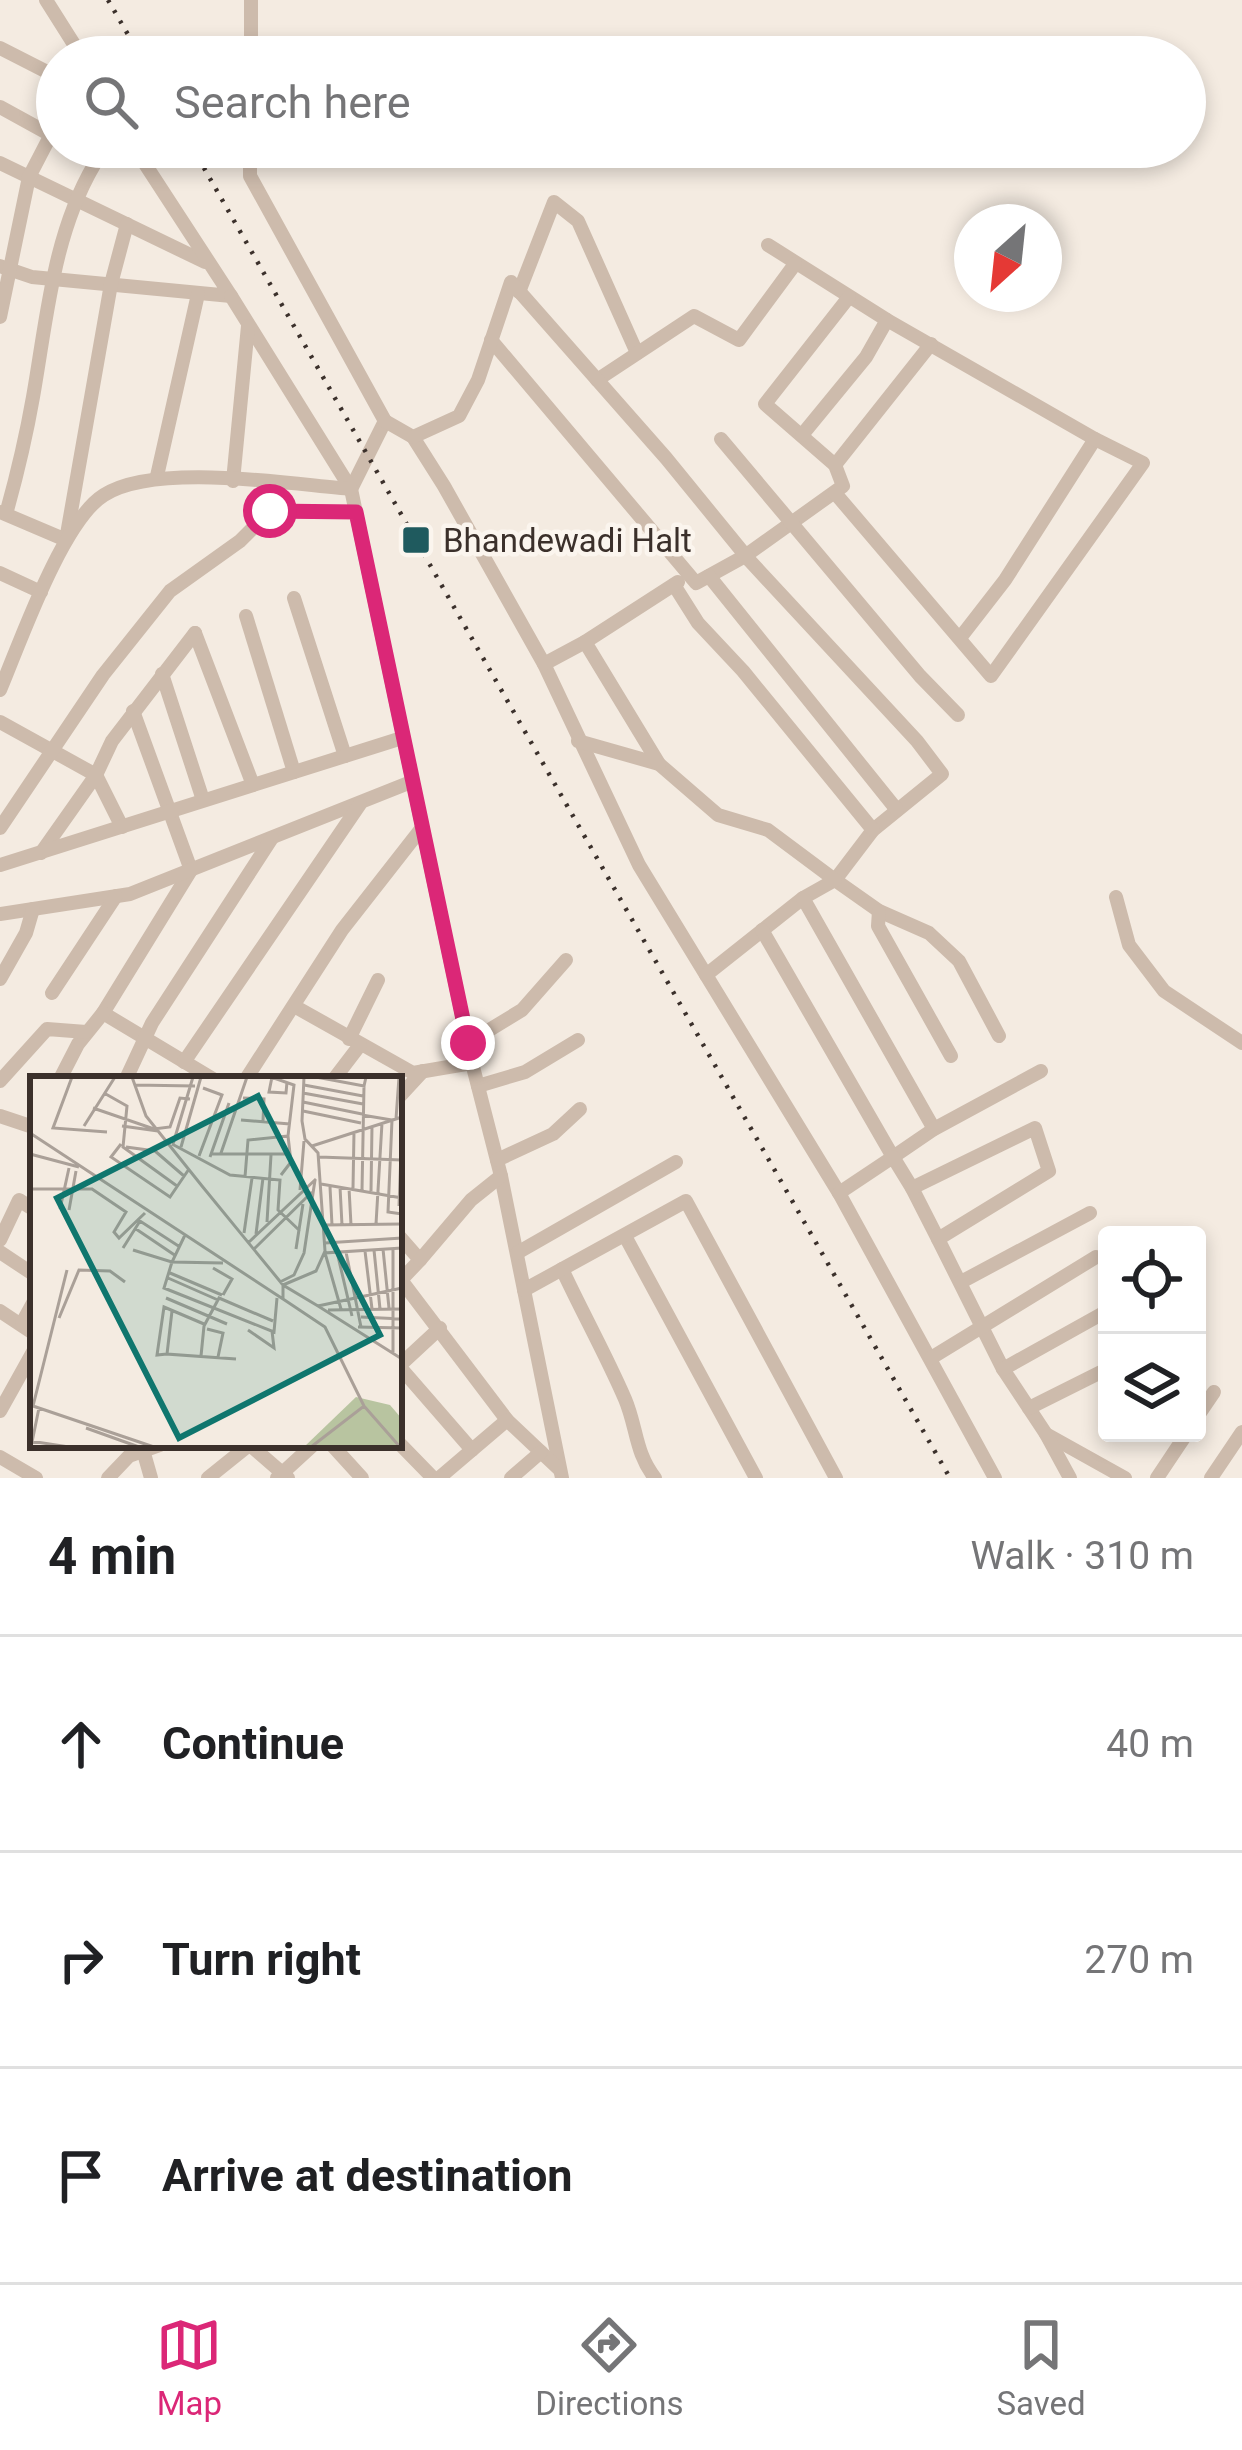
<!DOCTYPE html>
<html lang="en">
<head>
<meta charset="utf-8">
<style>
  body { margin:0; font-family:Roboto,sans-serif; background:#f6f6f6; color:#202124 }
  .controls { position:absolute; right:36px; bottom:36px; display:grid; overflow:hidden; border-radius:12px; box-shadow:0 6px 18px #0003 }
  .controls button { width:108px; height:108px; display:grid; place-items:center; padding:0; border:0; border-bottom:3px solid #e0e0e0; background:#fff; color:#202124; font:60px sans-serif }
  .compass { position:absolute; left:954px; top:204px; width:108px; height:108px; border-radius:50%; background:#fff; box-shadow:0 6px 18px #0003; rotate:207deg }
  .stop { position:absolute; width:36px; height:36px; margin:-27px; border:9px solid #db2777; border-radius:50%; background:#fff }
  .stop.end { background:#db2777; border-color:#fff; box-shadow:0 3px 12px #0008 }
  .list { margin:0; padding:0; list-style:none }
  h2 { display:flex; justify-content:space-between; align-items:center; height:156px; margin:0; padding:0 48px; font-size:51px }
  h2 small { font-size:39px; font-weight:400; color:#757577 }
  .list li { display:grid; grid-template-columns:78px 1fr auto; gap:36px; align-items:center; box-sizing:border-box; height:216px; padding:0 48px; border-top:3px solid #e0e0e0 }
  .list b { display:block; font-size:45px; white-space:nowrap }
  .list em { font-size:39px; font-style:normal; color:#757577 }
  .icon { flex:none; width:66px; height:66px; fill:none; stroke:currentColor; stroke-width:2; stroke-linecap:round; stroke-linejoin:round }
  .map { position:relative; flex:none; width:1242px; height:1478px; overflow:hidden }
  .search { position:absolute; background:#fff; box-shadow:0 6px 18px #0003; left:36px; right:36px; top:36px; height:132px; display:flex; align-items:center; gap:30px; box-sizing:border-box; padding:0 42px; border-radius:66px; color:#757577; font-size:45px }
  .sheet { height:804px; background:#fff }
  nav { display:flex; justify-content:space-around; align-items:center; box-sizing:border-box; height:168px; border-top:3px solid #e0e0e0; background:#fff; font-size:33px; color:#757577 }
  nav a { display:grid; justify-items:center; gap:6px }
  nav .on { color:#db2777 }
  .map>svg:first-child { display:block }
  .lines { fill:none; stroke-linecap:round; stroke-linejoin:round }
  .minor { stroke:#cdbbac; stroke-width:14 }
  .rail { stroke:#3b302b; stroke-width:4.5; stroke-dasharray:3 9; stroke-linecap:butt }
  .route { stroke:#db2777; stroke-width:15 }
  .poi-dot { fill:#1f5a5e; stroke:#fbf5ee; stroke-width:4.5 }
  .labels { text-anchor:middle; stroke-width:9; stroke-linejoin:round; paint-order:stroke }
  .poi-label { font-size:33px; fill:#3b302b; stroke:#fbf5ee; text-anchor:start }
  .inset-road { fill:none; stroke:#aaa098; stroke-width:3 }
  .view { fill:#0f766e; fill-opacity:0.15; stroke:#0f766e; stroke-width:6 }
  .inset-edge { fill:none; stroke:#3b302b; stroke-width:6 }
</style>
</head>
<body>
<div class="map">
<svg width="1242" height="1478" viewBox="0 0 1242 1478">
  <rect width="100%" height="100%" fill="#f4ebe1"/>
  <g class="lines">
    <g class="minor">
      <polyline points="46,0 82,57"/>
      <polyline points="0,48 57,77"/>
      <polyline points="251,57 251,0"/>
      <polyline points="0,107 51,135"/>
      <polyline points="250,147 250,176 385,421 351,489"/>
      <polyline points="0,163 205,262"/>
      <polyline points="768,245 887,320 1095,439 1005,580 960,638"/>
      <polyline points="0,266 32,277 231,296 134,147"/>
      <polyline points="519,292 554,202 578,221 637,353"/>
      <polyline points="231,296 351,489 472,1063 501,1176 562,1478"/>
      <polyline points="0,317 29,177 57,123"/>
      <polyline points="491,340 696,583 745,556 843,486 835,465 765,404 849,297"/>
      <polyline points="597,380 694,316 739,340 795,264"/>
      <polyline points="385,421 413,437 444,486 544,664 639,865 839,1193 995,1478"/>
      <polyline points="802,435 866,357 887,320"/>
      <polyline points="413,437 459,416 478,380 511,282 666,458 750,561 917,741 942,774 873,830 835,880 879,911 929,933 959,961 999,1036"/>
      <polyline points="721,439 920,676 958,715"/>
      <polyline points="835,465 931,344"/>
      <polyline points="157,476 198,294"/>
      <polyline points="233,481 248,326"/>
      <polyline points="835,493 991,676 1143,463 1095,439"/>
      <polyline points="0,512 66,540 111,284 127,224"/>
      <path d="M6,514C17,475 26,437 33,397C47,318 53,235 94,165"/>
      <polyline points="0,573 41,592"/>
      <polyline points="709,576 897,810"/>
      <polyline points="674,585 698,623 743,671 873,830"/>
      <polyline points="294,598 345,756"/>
      <polyline points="246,616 294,772"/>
      <polyline points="195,633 253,785"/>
      <polyline points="544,664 585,642"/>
      <polyline points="162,674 203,800"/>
      <path d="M0,690C20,643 62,521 104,495C155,462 289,484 351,489"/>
      <polyline points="133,711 191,870 103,1013 213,1079"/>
      <polyline points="0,722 96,775 122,827"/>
      <polyline points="578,741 659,764 718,815 768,830 835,880 803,898 706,975"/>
      <polyline points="659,764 585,642 678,582"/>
      <polyline points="0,828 103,675 170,591 240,541 270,511 356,512"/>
      <polyline points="41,853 96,775 112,741 195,633"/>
      <polyline points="0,865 402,738"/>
      <polyline points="1116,897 1129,945 1164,991 1242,1043"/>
      <polyline points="803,898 934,1129"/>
      <polyline points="879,911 878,926 951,1056"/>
      <polyline points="0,914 130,894 411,782"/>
      <polyline points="762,930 893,1157 934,1129 1041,1071"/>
      <polyline points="0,979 26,933 33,909"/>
      <polyline points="52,993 116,896"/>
      <polyline points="294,1006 413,1073 472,1063"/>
      <polyline points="349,1039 378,980"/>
      <polyline points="468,1043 522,1010 566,960"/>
      <polyline points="184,1062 360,804"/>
      <polyline points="60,1079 78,1044 103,1013"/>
      <polyline points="126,1079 152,1023 272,838"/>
      <polyline points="246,1079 342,930 421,829"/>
      <polyline points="334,1079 360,1045"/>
      <polyline points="0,1081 47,1029 86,1032"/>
      <polyline points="478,1086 525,1072 578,1040"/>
      <polyline points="399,1097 423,1071"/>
      <polyline points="0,1116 33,1127"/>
      <polyline points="497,1160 553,1134 580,1109"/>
      <polyline points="912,1188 938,1239"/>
      <polyline points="839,1193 893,1157 912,1188 1035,1128 1049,1171 938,1239 1003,1369 1046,1434 1125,1478"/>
      <polyline points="399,1236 420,1260 401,1280 507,1420 560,1470"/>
      <polyline points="625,1236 756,1478"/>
      <polyline points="0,1240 19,1200 33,1209"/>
      <polyline points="0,1252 33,1274"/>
      <polyline points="517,1253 676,1162"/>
      <polyline points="420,1260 471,1200 501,1176"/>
      <path d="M562,1269C582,1312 606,1355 625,1399C637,1427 635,1453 655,1478"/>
      <polyline points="961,1282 1090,1213"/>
      <polyline points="524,1290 686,1201 836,1478"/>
      <polyline points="0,1311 33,1333"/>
      <polyline points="22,1323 33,1303"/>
      <polyline points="440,1328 399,1366 472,1450"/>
      <polyline points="931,1358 1096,1257"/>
      <polyline points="1003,1369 1107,1311"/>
      <polyline points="1029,1408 1107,1369"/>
      <polyline points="0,1411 33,1352"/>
      <polyline points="1197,1417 1214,1392"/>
      <polyline points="1046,1434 1070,1478"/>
      <polyline points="399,1443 433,1478"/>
      <polyline points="250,1445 288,1478"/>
      <polyline points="332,1445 362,1478"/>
      <polyline points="143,1450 151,1478"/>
      <polyline points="0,1457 36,1478"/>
      <polyline points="108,1478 129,1456 160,1445"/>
      <polyline points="208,1478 249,1445"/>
      <polyline points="277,1478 313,1445"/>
      <polyline points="439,1478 507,1420"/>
      <polyline points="511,1478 541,1452"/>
      <polyline points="1157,1478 1187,1433"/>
      <polyline points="1211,1478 1242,1432"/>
    </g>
    <g class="rail">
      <polyline points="108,0 141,57"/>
      <polyline points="192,147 950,1478"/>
    </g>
  </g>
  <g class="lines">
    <polyline class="route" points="270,511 356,512 468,1043"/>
  </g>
  <rect class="poi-dot" x="401" y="525" width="30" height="30" rx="6"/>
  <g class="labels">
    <g class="poi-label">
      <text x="443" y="552">Bhandewadi Halt</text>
    </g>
  </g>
  <g transform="translate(30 1076)">
    <rect width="372" height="372" fill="#f4ebe1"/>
    <path d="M326,321L360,329L372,343V371H274Z" fill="#b8c4a0"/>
    <path class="inset-road" d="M42,1L23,52L77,56M102,1L116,40L172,110L253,209L288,230M242,1L239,16L256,17L257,6M286,1L334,10L336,1M104,9L165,10M274,9L333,20M74,17L97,30L93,71L147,110M273,17L333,28M213,22L234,23L233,45M273,26L332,38M63,32L124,53L140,51L150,22L160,23M273,35L331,47M332,39L362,44L358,136L372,138M366,43L369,1M211,44L260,48M54,50L85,1M92,50L128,55M0,57L253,223M91,68L81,81L140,121L159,93M142,68L200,99L250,104L248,134L270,155M143,68L163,1M282,70L372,41M96,71L125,75L154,100M151,71L171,1M191,77L217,1M0,78L49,91M181,78H257M169,80L192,19L173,12M180,81L199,27M289,81L372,84M251,99L261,86L258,60M215,101L218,64L258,60L264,9L241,1M291,108L372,122M300,111L302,149M310,111L312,149M319,112L321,149M323,112L324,56M0,113H62L96,136L84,156L89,162L115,137M270,114L274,65M332,114L334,10M341,115L342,50M369,130L372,49M30,133L39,92M39,134L46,95M237,146L241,79M346,148L352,47M293,149L372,148M106,153L146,180M214,157L222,102M226,158L233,102M155,159L142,186L193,187M219,166L286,103M295,167L372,162M93,172L110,145L150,171M224,173L282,116M266,173L273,128M353,173L359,232M363,173V276M103,174L142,186L134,212L244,256L247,222M344,174L350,233M335,175L342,233M307,176L322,240M316,176L331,251M183,192L202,203L193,219M140,197L192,219M138,202L188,224M250,206L264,199L274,177L285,104M253,209L286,195L295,175L288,77L275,63L272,45L274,1M253,209V223L295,251L334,330M372,212L288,230L372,283M136,222L197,248M311,233L295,177L372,172M298,234L372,233M142,235L137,278L206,283M331,241L372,243M29,242L49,194L80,195L95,206M328,251L372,252M177,253L193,257L188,281M218,254L244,272L242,255M137,278L127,279L134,231L174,248M171,280L174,250L189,222L243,245M3,330L37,194M3,330L124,371M56,352L109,371M0,365L39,371M1,371L9,332M281,371L334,330L370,371"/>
    <path class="view" d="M228,20L350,259L149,362L27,122Z"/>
    <rect width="372" height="372" class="inset-edge"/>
  </g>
</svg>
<div class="controls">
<button><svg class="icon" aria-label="locate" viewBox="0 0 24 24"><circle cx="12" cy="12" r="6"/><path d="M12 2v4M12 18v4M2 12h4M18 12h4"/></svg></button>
<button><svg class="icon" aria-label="layers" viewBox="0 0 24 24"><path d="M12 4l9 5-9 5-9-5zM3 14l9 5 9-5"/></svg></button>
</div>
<svg class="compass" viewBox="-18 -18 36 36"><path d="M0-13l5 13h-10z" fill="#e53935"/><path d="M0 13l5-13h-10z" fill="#757577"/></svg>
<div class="stop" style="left:270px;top:511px"></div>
<div class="stop end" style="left:468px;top:1043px"></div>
<div class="search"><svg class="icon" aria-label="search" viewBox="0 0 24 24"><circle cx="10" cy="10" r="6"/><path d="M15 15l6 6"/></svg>Search here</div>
</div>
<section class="sheet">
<h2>4 min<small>Walk · 310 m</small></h2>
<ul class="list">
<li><svg class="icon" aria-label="ahead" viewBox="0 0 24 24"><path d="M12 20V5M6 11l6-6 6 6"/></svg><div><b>Continue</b></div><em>40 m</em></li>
<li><svg class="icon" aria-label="right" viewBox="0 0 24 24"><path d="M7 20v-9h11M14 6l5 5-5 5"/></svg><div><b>Turn right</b></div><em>270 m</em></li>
<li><svg class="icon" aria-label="arrive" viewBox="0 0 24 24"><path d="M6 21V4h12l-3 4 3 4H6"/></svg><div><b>Arrive at destination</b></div></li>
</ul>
</section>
<nav>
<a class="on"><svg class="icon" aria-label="map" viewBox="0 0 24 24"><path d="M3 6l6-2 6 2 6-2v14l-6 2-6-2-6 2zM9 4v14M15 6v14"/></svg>Map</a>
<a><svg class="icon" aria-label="directions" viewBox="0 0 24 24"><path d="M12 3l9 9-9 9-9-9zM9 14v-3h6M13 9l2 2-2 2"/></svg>Directions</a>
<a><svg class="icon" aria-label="saved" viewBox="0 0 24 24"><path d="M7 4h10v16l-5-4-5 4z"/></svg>Saved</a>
</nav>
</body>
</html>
